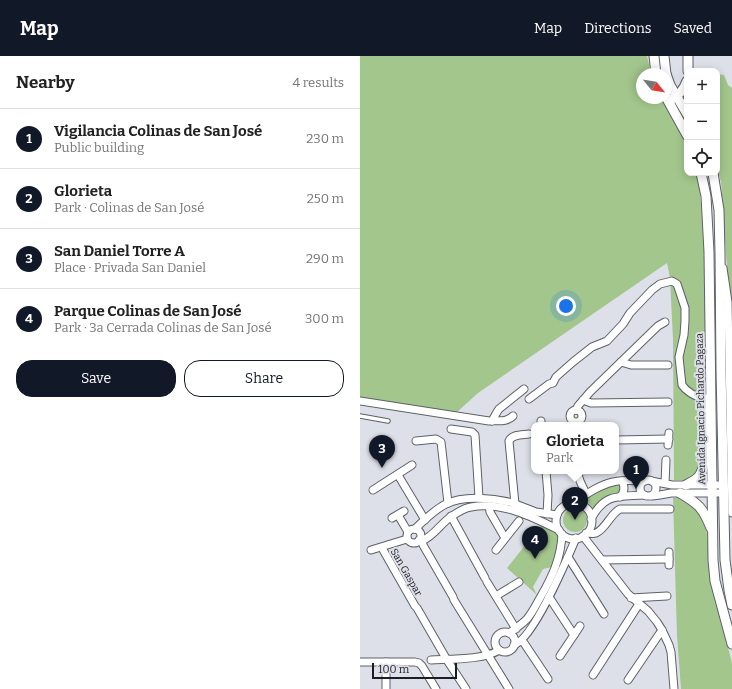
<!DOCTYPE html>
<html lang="en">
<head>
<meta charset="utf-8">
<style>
  body { margin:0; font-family:Bitter,serif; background:#f6f6f6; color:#222 }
  .controls { position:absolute; right:12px; top:12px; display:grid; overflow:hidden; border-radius:8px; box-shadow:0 2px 10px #0003 }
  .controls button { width:36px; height:36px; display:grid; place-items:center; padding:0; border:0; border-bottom:1px solid #e0e0e0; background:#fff; color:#222; font:20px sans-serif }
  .compass { position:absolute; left:276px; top:12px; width:36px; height:36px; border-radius:50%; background:#fff; box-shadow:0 2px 10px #0003; rotate:120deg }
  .scale { position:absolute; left:12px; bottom:10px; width:85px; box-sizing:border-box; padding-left:4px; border:2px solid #1c1d20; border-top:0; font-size:11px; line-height:14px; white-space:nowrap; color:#1c1d20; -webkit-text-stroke:3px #dee0e9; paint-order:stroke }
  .you { position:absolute; left:206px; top:250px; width:14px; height:14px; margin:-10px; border:3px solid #fff; border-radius:50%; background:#1a73e8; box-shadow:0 0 0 6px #1a73e833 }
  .badge { display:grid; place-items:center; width:26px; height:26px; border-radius:50%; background:#111827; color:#fff; font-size:13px; font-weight:700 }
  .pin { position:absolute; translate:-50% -33px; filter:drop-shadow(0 1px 2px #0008) }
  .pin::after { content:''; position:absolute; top:21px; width:14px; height:12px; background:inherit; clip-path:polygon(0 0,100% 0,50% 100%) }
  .popup { position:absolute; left:171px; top:366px; width:88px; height:52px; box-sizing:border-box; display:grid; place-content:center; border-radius:8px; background:#fff; filter:drop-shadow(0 1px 3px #0005); font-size:13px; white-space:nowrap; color:#767676 }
  .popup b { font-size:15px; color:#222 }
  .popup::after { content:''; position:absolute; left:50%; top:100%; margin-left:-8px; border:8px solid transparent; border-top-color:#fff }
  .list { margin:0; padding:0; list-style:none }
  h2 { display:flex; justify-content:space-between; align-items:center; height:52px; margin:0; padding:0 16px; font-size:17px }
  h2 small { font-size:13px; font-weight:400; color:#767676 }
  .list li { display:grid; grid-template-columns:26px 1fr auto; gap:12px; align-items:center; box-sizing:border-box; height:60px; padding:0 16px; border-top:1px solid #e0e0e0 }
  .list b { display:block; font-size:15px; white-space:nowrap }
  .list p { margin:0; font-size:13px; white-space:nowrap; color:#767676 }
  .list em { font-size:13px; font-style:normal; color:#767676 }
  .actions { display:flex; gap:8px; padding:12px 16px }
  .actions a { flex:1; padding:9px 0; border:1px solid #111827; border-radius:16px; text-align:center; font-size:14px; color:#111827 }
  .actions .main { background:#111827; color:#fff }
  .icon { flex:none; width:22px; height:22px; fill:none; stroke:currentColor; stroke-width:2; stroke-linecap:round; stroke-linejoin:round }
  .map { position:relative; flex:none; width:372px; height:633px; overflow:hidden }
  header { display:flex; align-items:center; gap:24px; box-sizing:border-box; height:56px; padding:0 20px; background:#111827; color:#fff }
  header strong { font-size:19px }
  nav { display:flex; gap:22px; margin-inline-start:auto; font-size:14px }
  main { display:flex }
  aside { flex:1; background:#fff }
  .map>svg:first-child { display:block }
  .green { fill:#a3c68d }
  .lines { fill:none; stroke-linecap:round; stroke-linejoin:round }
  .lane-casing { stroke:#5e6067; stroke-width:5.5 }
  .street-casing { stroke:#5e6067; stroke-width:9 }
  .secondary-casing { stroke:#5e6067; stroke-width:11 }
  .lane { stroke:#fff; stroke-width:3.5 }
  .street { stroke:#fff; stroke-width:7 }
  .secondary { stroke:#fff; stroke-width:9 }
  .labels { text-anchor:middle; stroke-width:4; stroke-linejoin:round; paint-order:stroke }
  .street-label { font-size:10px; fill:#1c1d20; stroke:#dee0e9 }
</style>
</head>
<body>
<header>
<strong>Map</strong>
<nav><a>Map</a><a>Directions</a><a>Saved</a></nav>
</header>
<main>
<aside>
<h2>Nearby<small>4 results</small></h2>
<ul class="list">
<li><span class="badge">1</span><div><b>Vigilancia Colinas de San José</b><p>Public building</p></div><em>230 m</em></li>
<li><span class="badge">2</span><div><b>Glorieta</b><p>Park · Colinas de San José</p></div><em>250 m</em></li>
<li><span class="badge">3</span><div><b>San Daniel Torre A</b><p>Place · Privada San Daniel</p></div><em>290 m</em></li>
<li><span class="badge">4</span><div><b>Parque Colinas de San José</b><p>Park · 3a Cerrada Colinas de San José</p></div><em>300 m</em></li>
</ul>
<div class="actions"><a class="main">Save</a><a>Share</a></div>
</aside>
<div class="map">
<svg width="372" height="633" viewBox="0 0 372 633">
  <rect width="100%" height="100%" fill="#dee0e9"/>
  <g class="green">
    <polygon points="0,0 287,0 291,18 282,18 282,42 301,42 324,83 327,92 327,117 336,117 339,126 345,198 345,310 340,414 330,424 314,424 313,284 310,222 307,207 118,337 96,357 0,341"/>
    <polygon points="357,18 364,19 368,29 372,32 372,282 361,126 357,112"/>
    <path d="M257,427L260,428L263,430L259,437C246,439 242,445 234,454L228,446L223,443L240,434Z"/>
    <polygon points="313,442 320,442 333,448 341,458 346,471 353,531 372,607 372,633 321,633 317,580"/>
    <circle cx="215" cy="464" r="12"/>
    <polygon points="182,468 196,475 200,480 198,494 192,511 183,513 173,531 177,539 147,512"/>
  </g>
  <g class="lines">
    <g class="lane-casing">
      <polyline id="lane" points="0,360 28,365"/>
    </g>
    <g class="street-casing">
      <g id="street">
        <polyline points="363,212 368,246 372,457"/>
        <polyline points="261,306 271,309 308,309"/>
        <path d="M169,343L189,328L193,327L196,321L213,306L232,291L247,285L263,268L270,257L292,234L300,228L312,225L317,228L325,252V265L324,279L319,301L322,329C327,337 337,341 346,344"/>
        <polyline points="223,344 231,347 308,346"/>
        <path d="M0,345L129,365C137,364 146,367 153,360"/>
        <polyline points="216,354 218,350 230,336 298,270 305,266"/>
        <circle cx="216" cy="360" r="6"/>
        <polyline points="132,365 137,356 139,353 164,333"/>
        <polyline points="181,365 181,369"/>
        <polyline points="91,373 112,376 115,379 119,442"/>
        <polyline points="256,384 309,383"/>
        <polyline points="56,385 76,383 81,386 88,447"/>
        <polyline points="308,389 309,377"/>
        <polyline points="186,415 188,439 187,458"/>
        <polyline points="217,415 220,425 226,438"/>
        <polyline points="38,419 65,464"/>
        <circle cx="288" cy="432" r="8"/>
        <polyline points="291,425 312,429 363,429"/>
        <polyline points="305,427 306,404"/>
        <polyline points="13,434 52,409"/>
        <polyline points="292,440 300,439 311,437 363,437"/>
        <path d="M260,441C265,436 265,431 262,425"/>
        <path d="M213,447C225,439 239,429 253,426C263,423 275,425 285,425"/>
        <circle cx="214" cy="465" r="18"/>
        <path d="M155,448L149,385C152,378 162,379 169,378"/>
        <polyline points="129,450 130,456 145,482"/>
        <polyline points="38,459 48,476"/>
        <polyline points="91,460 125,522"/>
        <polyline points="32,462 44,455"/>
        <path d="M231,463C245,437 257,441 284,439"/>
        <path d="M55,473C63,465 76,453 86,448C104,439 134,442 153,447C160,450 168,453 176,456C183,457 190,458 197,459"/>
        <circle cx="54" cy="480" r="7"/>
        <path d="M226,477C230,477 233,478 236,477C246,473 250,458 260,453H310"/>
        <polyline points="223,480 268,538 288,555 297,566 302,574 309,589 311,596 314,633"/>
        <path d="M59,484L62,485C75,479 81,467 92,460C98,456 104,452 111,451C141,445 173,461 199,474"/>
        <polyline points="62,485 63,489 93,541"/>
        <polyline points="22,492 55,550"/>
        <polyline points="11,494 47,483"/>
        <polyline points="136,494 159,465"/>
        <polyline points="208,501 244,558"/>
        <polyline points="242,504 309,503"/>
        <polyline points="309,509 309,496"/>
        <polyline points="127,526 156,573"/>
        <polyline points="136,540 159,526"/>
        <polyline points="189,541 214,579"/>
        <polyline points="271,542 307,540"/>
        <polyline points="94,544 149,633"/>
        <polyline points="57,552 87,604 106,633"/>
        <circle cx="145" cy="586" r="10"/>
        <path d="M149,577C155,573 161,569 167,563C172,557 176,549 180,542C192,521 201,503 202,478"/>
        <polyline points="162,584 188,623"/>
        <path d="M154,589C174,582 207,503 216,482"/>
        <polyline points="200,600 220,570"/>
        <path d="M71,604C89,603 125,604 139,594"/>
        <polyline points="0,606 55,606 59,607 62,610 76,633"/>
        <polyline points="26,606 26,633"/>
        <polyline points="233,619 279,548"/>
        <polyline points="268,624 302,574"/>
      </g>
    </g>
    <g class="secondary-casing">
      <g id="secondary">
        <polyline points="294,0 296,18"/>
        <polyline points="304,0 306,18"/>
        <polyline points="328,15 328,0"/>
        <polyline points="306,18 310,29 327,58"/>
        <polyline points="306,41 327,79"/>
        <path d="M312,43C320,39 324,33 327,25"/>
        <polyline points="341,117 346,140 349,196 353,504 355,525 372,588"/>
        <polyline points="353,117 359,154 360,197 361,314 365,504 369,534 372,549"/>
        <path d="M326,429C338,423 342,420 344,406L346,343"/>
        <path d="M320,437C339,448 343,452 351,472"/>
      </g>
    </g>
    <use href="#lane" class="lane"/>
    <use href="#street" class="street"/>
    <use href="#secondary" class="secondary"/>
  </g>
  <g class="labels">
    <g class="street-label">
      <text transform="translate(340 353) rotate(-91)" y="4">Avenida Ignacio Pichardo Pagaza</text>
      <text transform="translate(47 516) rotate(60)" y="4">San Gaspar</text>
    </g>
  </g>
</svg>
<div class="controls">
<button>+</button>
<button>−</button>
<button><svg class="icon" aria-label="locate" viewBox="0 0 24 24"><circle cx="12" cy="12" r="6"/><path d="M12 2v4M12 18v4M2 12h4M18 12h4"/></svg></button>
</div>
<svg class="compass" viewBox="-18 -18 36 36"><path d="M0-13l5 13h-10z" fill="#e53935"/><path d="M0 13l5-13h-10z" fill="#767676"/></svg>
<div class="scale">100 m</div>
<div class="you"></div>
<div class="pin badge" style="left:276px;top:433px">1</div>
<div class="pin badge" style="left:215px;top:464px">2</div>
<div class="popup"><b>Glorieta</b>Park</div>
<div class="pin badge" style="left:22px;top:412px">3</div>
<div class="pin badge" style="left:175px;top:503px">4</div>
</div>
</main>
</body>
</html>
